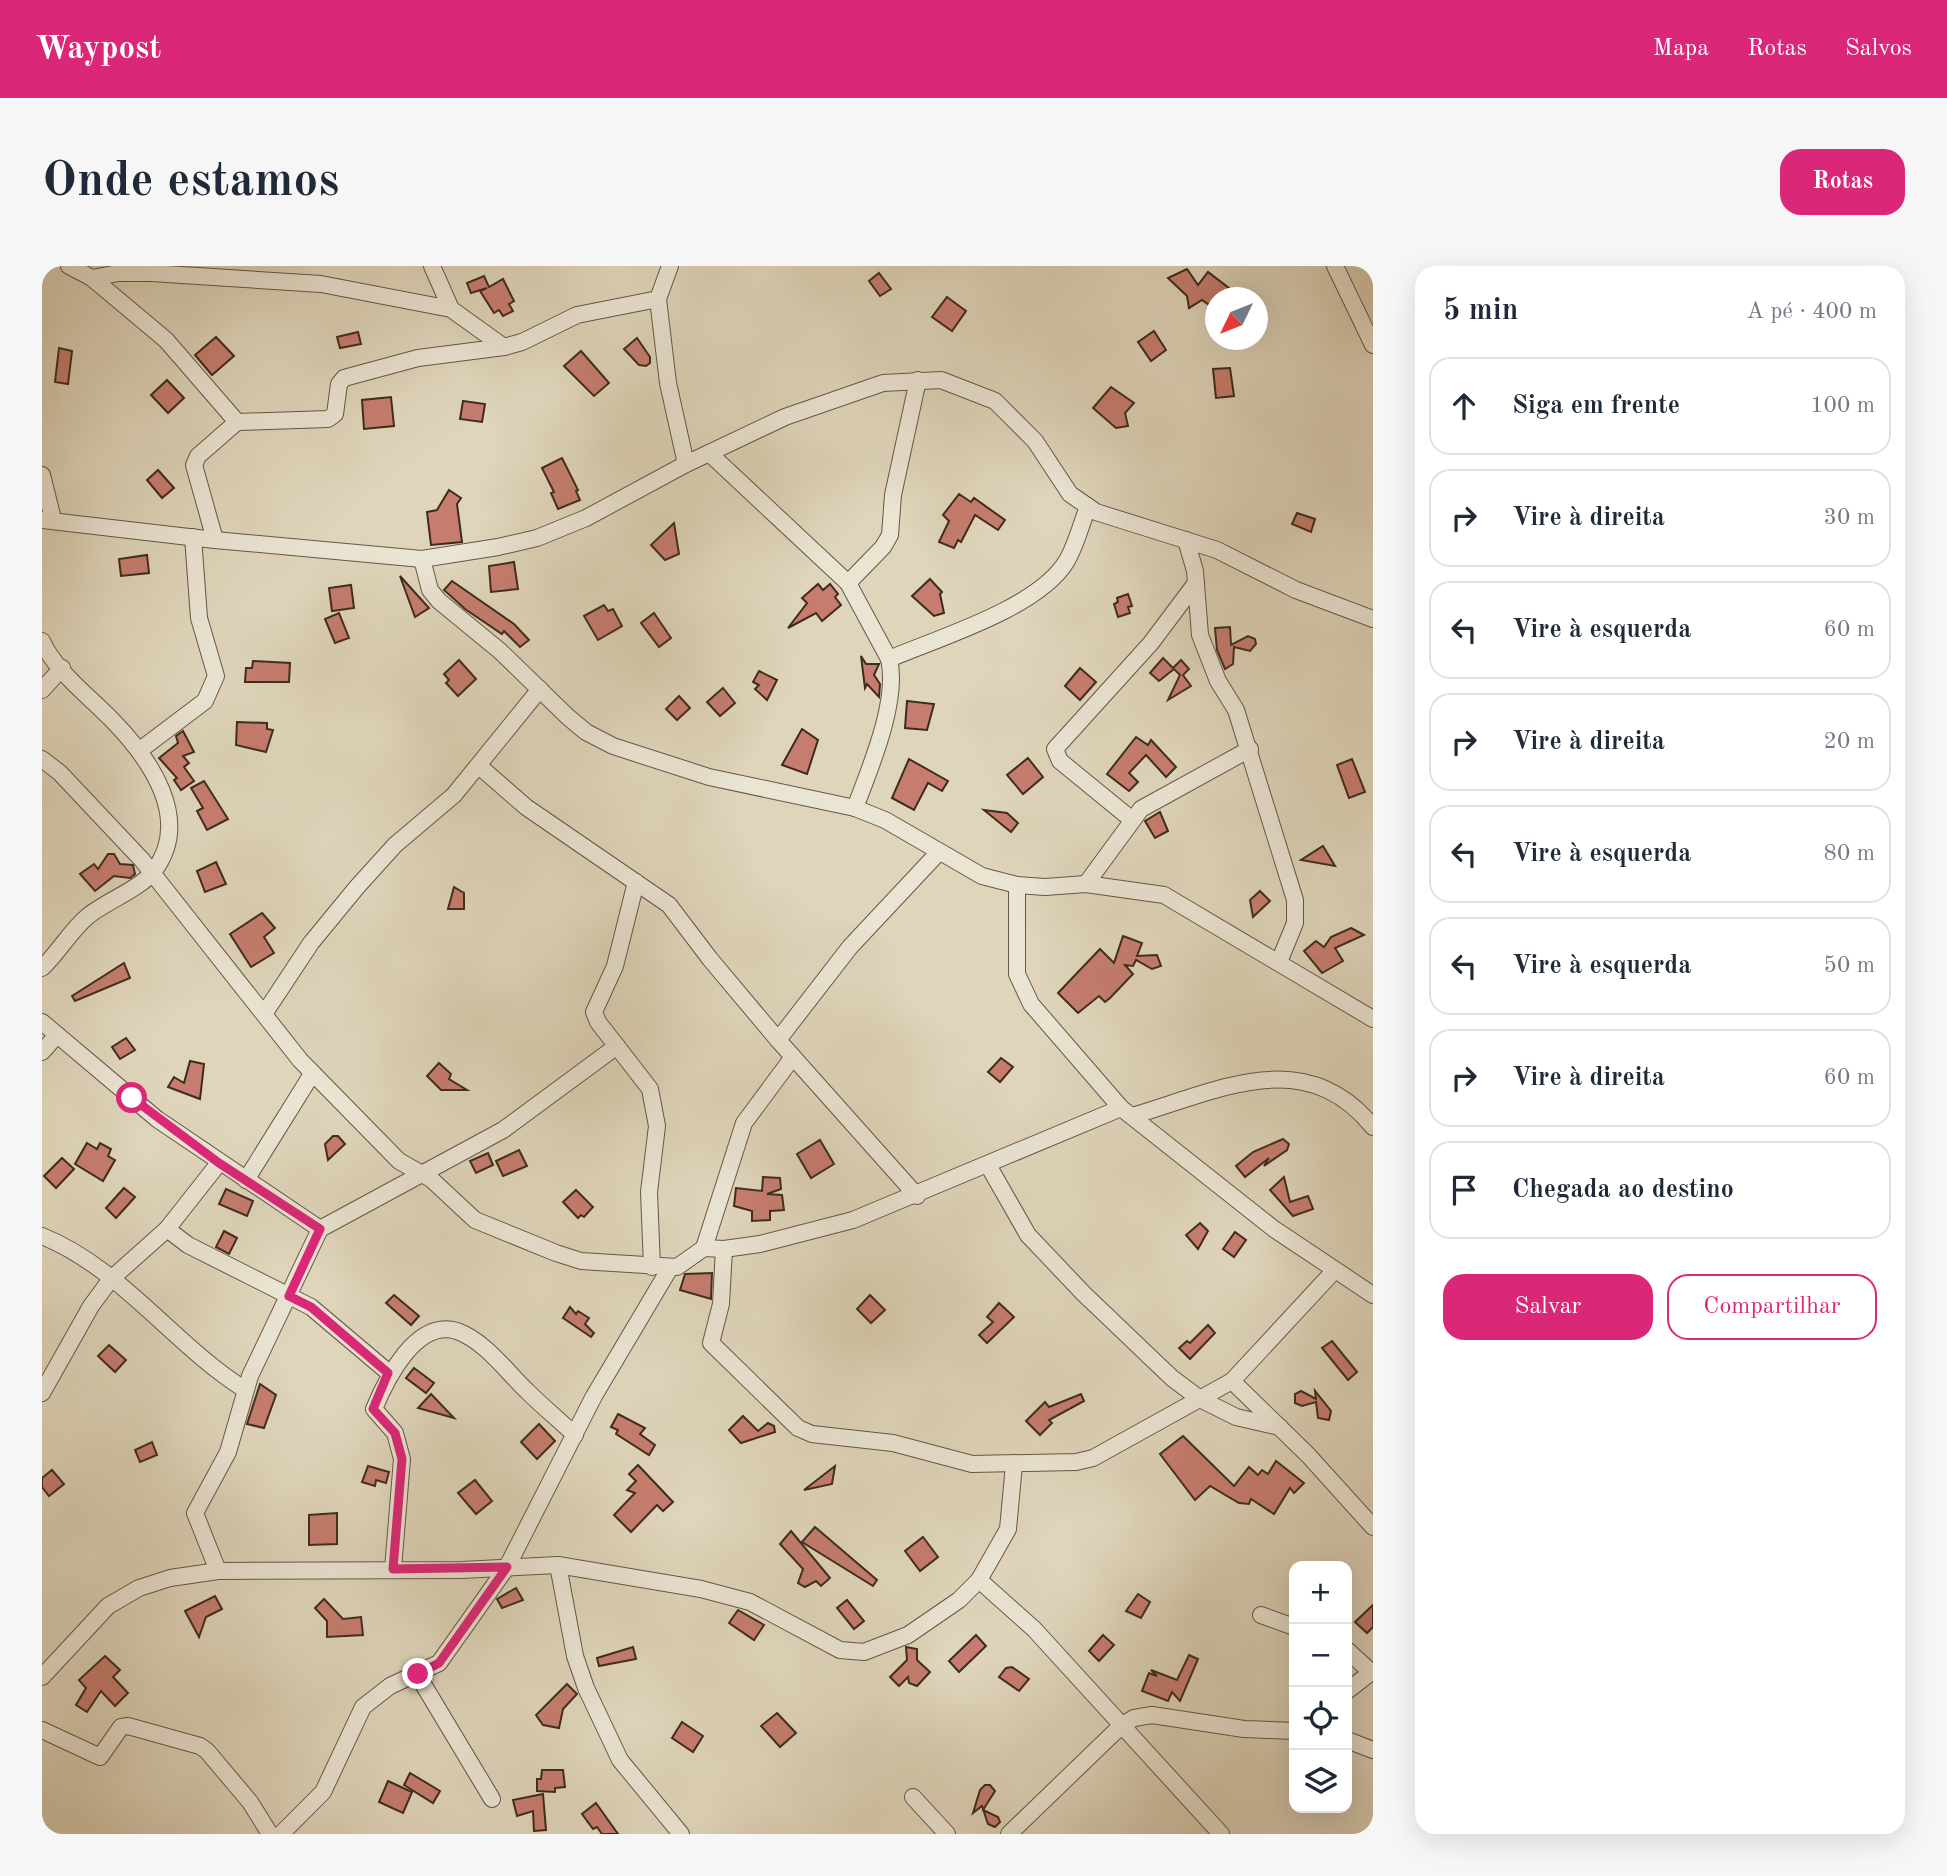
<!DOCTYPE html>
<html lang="pt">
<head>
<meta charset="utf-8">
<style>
  body { margin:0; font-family:"Old Standard TT",serif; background:#f6f6f7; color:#1f2937 }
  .controls { position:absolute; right:21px; bottom:21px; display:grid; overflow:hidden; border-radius:14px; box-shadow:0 7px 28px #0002 }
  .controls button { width:63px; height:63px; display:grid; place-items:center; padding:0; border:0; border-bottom:2px solid #e0e1e3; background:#fff; color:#1f2937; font:35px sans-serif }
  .compass { position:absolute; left:1163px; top:21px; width:63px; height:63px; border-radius:50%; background:#fff; box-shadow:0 7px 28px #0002; rotate:227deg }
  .stop { position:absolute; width:21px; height:21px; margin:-16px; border:5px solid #db2777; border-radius:50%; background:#fff }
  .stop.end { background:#db2777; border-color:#fff; box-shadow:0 2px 7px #0008 }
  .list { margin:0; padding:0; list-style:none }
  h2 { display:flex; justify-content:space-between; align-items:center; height:91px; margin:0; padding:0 28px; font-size:30px }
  h2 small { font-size:23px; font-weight:400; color:#747a83 }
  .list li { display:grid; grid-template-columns:46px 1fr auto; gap:21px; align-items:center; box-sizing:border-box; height:98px; margin:0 14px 14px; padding:0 14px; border:2px solid #e0e1e3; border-radius:21px }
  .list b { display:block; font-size:26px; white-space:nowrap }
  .list em { font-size:23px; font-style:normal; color:#747a83 }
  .actions { display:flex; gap:14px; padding:21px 28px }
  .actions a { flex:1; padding:16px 0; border:2px solid #db2777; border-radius:21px; text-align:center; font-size:24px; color:#db2777 }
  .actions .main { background:#db2777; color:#fff }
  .icon { flex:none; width:38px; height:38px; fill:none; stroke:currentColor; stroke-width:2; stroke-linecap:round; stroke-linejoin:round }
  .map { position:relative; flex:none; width:1331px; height:1568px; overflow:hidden; border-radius:21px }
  header { display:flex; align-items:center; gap:42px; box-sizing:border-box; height:98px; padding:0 35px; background:#db2777; color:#fff }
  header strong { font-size:33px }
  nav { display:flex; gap:38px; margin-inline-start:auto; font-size:24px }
  .intro { display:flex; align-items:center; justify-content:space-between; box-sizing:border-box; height:168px; padding:0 42px }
  h1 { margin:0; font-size:49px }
  .button { padding:18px 32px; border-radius:21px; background:#db2777; color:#fff; font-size:24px; font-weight:700 }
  main { display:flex; gap:42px; padding:0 42px }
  aside { flex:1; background:#fff; border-radius:21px; box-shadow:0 7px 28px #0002 }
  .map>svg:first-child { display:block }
  .building { fill:#c67d6f; stroke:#3f2b1e; stroke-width:2 }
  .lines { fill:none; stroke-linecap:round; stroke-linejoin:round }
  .minor-casing { stroke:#675645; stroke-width:18 }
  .minor { stroke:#eae4d3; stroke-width:16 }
  .route { stroke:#db2777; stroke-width:9 }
</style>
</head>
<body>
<header>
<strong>Waypost</strong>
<nav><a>Mapa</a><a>Rotas</a><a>Salvos</a></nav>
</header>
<div class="intro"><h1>Onde estamos</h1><a class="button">Rotas</a></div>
<main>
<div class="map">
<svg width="1331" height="1568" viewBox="0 0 1331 1568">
  <rect width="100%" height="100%" fill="#dfd5bb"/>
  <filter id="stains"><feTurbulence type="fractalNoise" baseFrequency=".00286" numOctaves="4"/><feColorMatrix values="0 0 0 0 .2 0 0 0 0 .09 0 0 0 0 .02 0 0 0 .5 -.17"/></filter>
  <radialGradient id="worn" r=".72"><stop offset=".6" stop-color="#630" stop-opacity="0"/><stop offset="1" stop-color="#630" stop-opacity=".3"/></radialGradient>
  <g class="building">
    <polygon points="1145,3 1156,19 1166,6 1200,32 1173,32 1173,43 1160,34 1147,42 1145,30 1126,12"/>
    <polygon points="837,7 849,23 838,30 827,15"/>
    <polygon points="442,10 447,21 461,13 472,35 467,38 471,45 461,50 457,44 452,47 438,25 445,22 429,27 425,17"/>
    <polygon points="905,31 924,45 910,65 890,51"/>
    <polygon points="1112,65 1124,84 1109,95 1096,76"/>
    <polygon points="316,66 319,78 298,82 295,71"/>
    <polygon points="174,71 192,90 170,109 153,89"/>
    <polygon points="595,72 608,91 608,97 604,100 597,99 582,83"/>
    <polygon points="17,82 30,85 26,118 13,116"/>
    <polygon points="539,85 567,117 552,130 522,100"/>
    <polygon points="1188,102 1192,130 1174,132 1171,103"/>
    <polygon points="125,114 142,132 126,147 109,129"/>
    <polygon points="1069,121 1092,137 1083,147 1086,160 1074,162 1051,142"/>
    <polygon points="349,131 352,160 322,163 320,134"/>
    <polygon points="421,135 443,138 440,156 418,153"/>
    <polygon points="520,192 536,224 534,225 538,234 516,243 509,227 512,226 500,202"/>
    <polygon points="116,204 132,222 120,232 105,214"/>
    <polygon points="407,224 419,232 415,238 420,276 389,279 385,246 395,244"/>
    <polygon points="917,228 929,236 932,232 963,254 956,264 933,249 919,276 916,274 912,282 897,276 907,255 901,249"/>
    <polygon points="1255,247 1273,253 1269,266 1250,258"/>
    <polygon points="632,257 637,288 623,294 609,279"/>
    <polygon points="105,289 107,307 79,310 77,293"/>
    <polygon points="472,296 476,323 449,326 447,300"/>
    <polygon points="358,310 387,342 373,351"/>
    <polygon points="888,313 900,326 898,328 902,347 892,350 870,330"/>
    <polygon points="410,315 472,358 487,374 478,381 462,365 460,368 423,343 402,324"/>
    <polygon points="776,318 781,324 788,318 796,328 793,331 799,339 780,355 774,347 746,362 765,337 760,332"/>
    <polygon points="309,319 312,342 290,345 287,322"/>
    <polygon points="1086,328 1090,340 1086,341 1088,347 1076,351 1072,338 1076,336 1075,332"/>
    <polygon points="562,339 566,345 571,343 580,360 556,374 542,350"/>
    <polygon points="297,347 307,372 293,377 283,353"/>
    <polygon points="612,347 629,372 617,381 599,357"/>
    <polygon points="1188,361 1189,379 1206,370 1213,373 1214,378 1208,385 1192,381 1191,398 1183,403 1175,384 1173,362"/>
    <polygon points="819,390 824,398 837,398 832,409 838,418 837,431 825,418 823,422"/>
    <polygon points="1121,392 1131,402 1139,394 1147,403 1141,409 1149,420 1126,434 1138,409 1132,403 1117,415 1108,407"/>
    <polygon points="417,394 434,413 416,430 404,417 407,414 402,408"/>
    <polygon points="211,395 248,397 247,416 203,416 204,402 210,402"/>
    <polygon points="1038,402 1054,416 1038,434 1023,420"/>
    <polygon points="717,405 735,414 725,434 713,423 717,419 711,416"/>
    <polygon points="681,422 693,437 678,450 665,436"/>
    <polygon points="637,430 648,442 635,454 624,443"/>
    <polygon points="865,435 892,438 885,464 863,462"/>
    <polygon points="195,456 225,457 225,463 231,464 224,486 194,479"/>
    <polygon points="760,463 776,474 765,508 740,499"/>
    <polygon points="141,465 152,486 141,490 147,497 142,501 152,515 139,524 132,514 135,512 117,492 136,477 134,470"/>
    <polygon points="1094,471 1106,479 1109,474 1134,501 1124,511 1104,489 1087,507 1096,516 1087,525 1065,508"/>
    <polygon points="986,492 1001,511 981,528 965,509"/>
    <polygon points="867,493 906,515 900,525 886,517 872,544 850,532"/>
    <polygon points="1310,493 1323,526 1307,532 1295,499"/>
    <polygon points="162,515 186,553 165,564 155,545 161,542 149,522"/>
    <polygon points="942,544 965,547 976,557 969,566"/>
    <polygon points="1118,546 1126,565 1113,572 1103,555"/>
    <polygon points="1281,580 1293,600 1259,594"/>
    <polygon points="66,588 72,588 78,598 91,599 93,608 88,612 72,610 53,625 38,608 52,598 56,603"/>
    <polygon points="174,596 184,618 163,626 155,605"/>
    <polygon points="412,621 422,627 422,643 406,643"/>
    <polygon points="1218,625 1228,635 1211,651 1208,634"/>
    <polygon points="220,647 233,662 222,671 232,687 209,701 188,668"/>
    <polygon points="1309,662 1322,669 1293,682 1301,695 1280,707 1262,685 1274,675 1282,681 1289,671"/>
    <polygon points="1081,670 1100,677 1095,690 1115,689 1119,700 1110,703 1094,694 1091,700 1083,699 1091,708 1068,732 1063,736 1057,730 1036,747 1016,727 1058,683 1072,697"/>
    <polygon points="82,697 88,712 33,735 30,730"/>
    <polygon points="84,772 93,784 78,793 70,781"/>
    <polygon points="959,792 971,801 958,816 946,806"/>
    <polygon points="148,795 162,798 158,833 126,821 132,811 142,817"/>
    <polygon points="397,797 409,808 407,813 425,824 399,824 385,810"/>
    <polygon points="291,870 296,870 303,878 286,894 283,878"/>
    <polygon points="1241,873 1247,878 1245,884 1222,900 1227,892 1203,911 1194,900 1211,886"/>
    <polygon points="778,874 792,898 769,912 755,888"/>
    <polygon points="45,877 55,883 58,877 69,883 66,890 73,894 61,915 33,898"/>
    <polygon points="477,884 485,900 461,910 454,895"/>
    <polygon points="446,887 451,899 434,907 428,895"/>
    <polygon points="20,892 32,903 14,922 2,910"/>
    <polygon points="721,911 738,912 739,923 725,928 740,929 742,944 728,945 728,954 710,955 710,945 692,940 694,922 720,925"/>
    <polygon points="1242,911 1248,936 1266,930 1271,943 1251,950 1228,924"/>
    <polygon points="82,922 93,931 74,952 64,942"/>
    <polygon points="184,923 211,935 205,950 177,938"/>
    <polygon points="534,924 551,941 542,951 539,949 536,952 521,936"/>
    <polygon points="1158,957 1166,965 1156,983 1144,969"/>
    <polygon points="182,965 195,972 187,988 174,981"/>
    <polygon points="1193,966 1204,974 1192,991 1181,983"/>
    <polygon points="670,1007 669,1033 638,1024 643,1008"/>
    <polygon points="352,1029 377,1050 369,1059 344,1037"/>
    <polygon points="828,1029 843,1044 829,1057 815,1043"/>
    <polygon points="957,1037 972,1051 945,1077 937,1069 951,1056 945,1051"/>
    <polygon points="528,1041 534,1048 536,1045 547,1052 543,1058 552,1067 549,1071 521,1052"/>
    <polygon points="1166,1059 1173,1067 1148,1093 1137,1082 1145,1075 1148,1077"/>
    <polygon points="1290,1075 1315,1106 1306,1114 1280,1082"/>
    <polygon points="67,1079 84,1094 73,1106 56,1090"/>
    <polygon points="372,1102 392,1117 384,1127 364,1112"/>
    <polygon points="218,1118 234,1129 222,1162 205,1158"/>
    <polygon points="1259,1125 1274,1133 1273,1125 1289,1145 1287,1154 1276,1152 1274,1136 1260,1140 1253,1137 1253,1128"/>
    <polygon points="389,1128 412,1152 376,1142"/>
    <polygon points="1039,1128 1042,1135 1007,1154 1010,1157 998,1169 984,1155 1003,1136 1007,1141"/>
    <polygon points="576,1148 603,1162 598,1168 613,1179 607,1189 574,1168 576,1164 569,1161"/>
    <polygon points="701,1150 716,1165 726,1157 732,1160 733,1166 699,1177 687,1164"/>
    <polygon points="497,1158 513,1175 495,1193 479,1176"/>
    <polygon points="1141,1170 1192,1220 1207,1201 1216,1209 1220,1204 1226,1208 1234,1195 1262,1217 1252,1227 1248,1222 1232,1248 1209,1233 1207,1238 1197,1237 1168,1220 1153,1234 1118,1188"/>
    <polygon points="110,1176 115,1189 98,1196 93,1184"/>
    <polygon points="596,1199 631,1236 621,1245 615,1239 589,1266 572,1249 593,1227 585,1224 594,1215 587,1208"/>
    <polygon points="326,1200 347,1206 344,1217 334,1214 333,1220 320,1216"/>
    <polygon points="793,1200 790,1218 762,1224"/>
    <polygon points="10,1204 22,1218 7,1230 0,1221 0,1212"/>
    <polygon points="433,1214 450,1235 434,1248 416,1227"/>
    <polygon points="295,1247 295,1278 267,1279 267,1249"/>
    <polygon points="773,1261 835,1314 831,1320 760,1276"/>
    <polygon points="749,1265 788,1312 779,1320 774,1315 763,1321 756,1317 761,1303 738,1278"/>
    <polygon points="881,1271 896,1291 878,1305 863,1285"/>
    <polygon points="474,1322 481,1334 460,1342 455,1333"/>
    <polygon points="1096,1328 1108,1336 1099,1352 1084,1345"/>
    <polygon points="173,1330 180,1343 164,1351 157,1371 143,1345"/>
    <polygon points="282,1333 301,1353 319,1351 321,1369 285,1371 285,1355 273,1342"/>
    <polygon points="805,1334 822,1355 812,1363 795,1342"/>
    <polygon points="1331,1339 1331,1361 1325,1367 1313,1356"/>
    <polygon points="696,1344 722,1359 712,1374 687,1357"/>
    <polygon points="934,1369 944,1380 917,1406 907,1395"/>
    <polygon points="1061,1369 1072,1379 1057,1395 1047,1385"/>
    <polygon points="591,1381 594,1393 557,1400 555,1392"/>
    <polygon points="864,1381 875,1383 875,1394 888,1406 875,1420 867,1417 866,1411 857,1420 848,1411 865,1394"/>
    <polygon points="1147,1389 1156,1393 1138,1435 1130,1426 1126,1435 1100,1425 1107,1407 1115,1410 1109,1404 1135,1414"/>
    <polygon points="63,1390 78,1404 71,1411 86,1427 73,1440 59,1425 45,1446 34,1439 44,1422 37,1414"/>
    <polygon points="970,1401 987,1413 977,1425 957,1411 964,1402"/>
    <polygon points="525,1418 535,1428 521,1443 517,1462 501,1459 494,1449"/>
    <polygon points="735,1447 754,1467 738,1481 719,1460"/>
    <polygon points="640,1456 661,1470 651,1486 630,1472"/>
    <polygon points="500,1504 521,1504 523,1521 513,1522 513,1526 495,1525 495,1513 499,1513"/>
    <polygon points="368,1507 398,1525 391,1537 362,1519"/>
    <polygon points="346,1515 370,1526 361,1547 337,1536"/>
    <polygon points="943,1519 948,1519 953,1525 941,1544 956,1551 958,1556 953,1561 946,1558 940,1540 931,1547 938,1524"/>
    <polygon points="501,1528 504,1564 492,1565 491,1545 475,1550 471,1534"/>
    <polygon points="554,1537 576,1568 560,1568 555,1561 551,1563 540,1548"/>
  </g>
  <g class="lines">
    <g class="minor-casing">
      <g id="minor">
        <polyline points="27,0 50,12 77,7 109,7 279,18 409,43 462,81 480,76 535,49 616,33 628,0"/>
        <polyline points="390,0 409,43"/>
        <polyline points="1293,0 1331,79"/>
        <polyline points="50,12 124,74 195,156"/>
        <polyline points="616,33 626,117 644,198"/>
        <path d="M667,187L806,317L847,393C857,435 828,502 813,542"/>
        <polyline points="0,209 11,253"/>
        <polyline points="0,254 173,274 380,293 456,281 495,272 544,252 644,198 743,151 841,117 899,114 953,135 993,175 1028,228 1054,246 1175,284 1254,324 1331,353"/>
        <polyline points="173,274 152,199 156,190 195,156 286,153 293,148 297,118 302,112 376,92 462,81"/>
        <polyline points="1144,274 1153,305 1158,369 1176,415 1194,444 1253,634 1253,657 1237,696"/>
        <polyline points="380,293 388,324 397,335 458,385 526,451 544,466 571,480 667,511 813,542 843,554 940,610 975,619 1003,621 1044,618 1122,629 1331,753"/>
        <polyline points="806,317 841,281 848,269 851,229 876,114"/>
        <path d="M0,375C13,405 48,431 71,455C107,492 151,553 112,605C99,622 63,636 46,650C28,665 17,686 0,702"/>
        <path d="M847,393C896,372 996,342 1024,296C1034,280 1039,258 1046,241"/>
        <polyline points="0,424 20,402"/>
        <polyline points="98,484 163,435 174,410 157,352 151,271"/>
        <polyline points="0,493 18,507 100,594 258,794 357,895 389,913 433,954 514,987 539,995 635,1001 662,982 682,983 718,978 811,954 1079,842"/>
        <polyline points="437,500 484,541 627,639 668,693 736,774 875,930"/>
        <polyline points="1089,553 1018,495 1013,483 1109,377 1154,317"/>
        <polyline points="594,616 573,700 552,746 556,756 608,823 615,860 607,926 610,1001"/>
        <polyline points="1044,618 1099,543 1208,483"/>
        <polyline points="975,619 975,708 989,738 1079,842 1232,963 1331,1029"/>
        <polyline points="222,748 269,677 315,621 353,579 412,529 498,423"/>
        <polyline points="0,756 115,853 278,963"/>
        <polyline points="736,774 808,681 896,587"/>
        <polyline points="0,786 15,769"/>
        <path d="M1090,850C1176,825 1263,777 1331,861"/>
        <polyline points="946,899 986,969 1042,1028 1130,1112 1158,1133 1194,1151 1238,1161"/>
        <polyline points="204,914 270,808"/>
        <polyline points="125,963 146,979 269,1041 346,1106"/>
        <path d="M0,970C79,1002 131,1078 202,1123"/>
        <polyline points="662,982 702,857 751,791"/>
        <polyline points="682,983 679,1038 669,1077 756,1162 770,1168 851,1177 930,1198 1034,1196 1051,1192 1190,1115 1293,1004"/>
        <polyline points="1190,1115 1266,1189 1331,1261"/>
        <polyline points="0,1127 49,1040 69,1013 125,963 177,897"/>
        <polyline points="516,1299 533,1390 544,1422 578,1494 639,1568"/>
        <path d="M351,1303L360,1193L353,1167L332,1143C344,1114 374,1052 415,1065C443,1075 465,1106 485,1125C500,1140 517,1154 533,1169"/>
        <polyline points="176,1305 153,1247 186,1186 208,1110 278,963 461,864 575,780"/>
        <polyline points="937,1314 992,1363 1179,1568"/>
        <polyline points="1219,1349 1252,1361"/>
        <polyline points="1305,1384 1329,1406"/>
        <polyline points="375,1408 450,1533"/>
        <polyline points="0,1411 66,1340 97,1322 128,1312 176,1305 420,1304 516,1299 659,1323 708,1336 798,1384 822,1386 866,1369 917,1334 937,1314 966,1263 972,1198"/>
        <polyline points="1305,1425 1331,1405"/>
        <polyline points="0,1464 58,1491 79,1461 86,1460 158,1480 165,1485 208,1536 228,1568"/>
        <polyline points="1305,1474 1331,1484"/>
        <polyline points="871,1531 905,1568"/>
        <polyline points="239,1568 281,1526 321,1441 348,1420 397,1397 465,1301 552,1130 628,1002"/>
        <polyline points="967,1568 1079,1460 1092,1452 1110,1449 1202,1463 1252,1465"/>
      </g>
    </g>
    <use href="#minor" class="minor"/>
  </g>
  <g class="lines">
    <polyline class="route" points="90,832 177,897 278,963 247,1030 269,1041 346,1107 331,1143 353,1167 360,1193 351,1303 465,1301 397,1397 376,1408"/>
  </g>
  <rect width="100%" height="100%" filter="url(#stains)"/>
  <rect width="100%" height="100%" fill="url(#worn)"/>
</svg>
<div class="controls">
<button>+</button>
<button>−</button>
<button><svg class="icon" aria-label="locate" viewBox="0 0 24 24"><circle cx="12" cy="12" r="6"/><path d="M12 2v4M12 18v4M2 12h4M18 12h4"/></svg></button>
<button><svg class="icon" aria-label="layers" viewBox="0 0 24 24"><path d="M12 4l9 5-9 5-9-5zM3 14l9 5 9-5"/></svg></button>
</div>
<svg class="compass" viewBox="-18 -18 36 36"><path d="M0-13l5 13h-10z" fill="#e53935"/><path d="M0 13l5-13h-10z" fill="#747a83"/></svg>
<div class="stop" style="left:90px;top:832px"></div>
<div class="stop end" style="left:376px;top:1408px"></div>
</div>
<aside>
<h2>5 min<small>A pé · 400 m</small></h2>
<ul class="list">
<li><svg class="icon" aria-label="ahead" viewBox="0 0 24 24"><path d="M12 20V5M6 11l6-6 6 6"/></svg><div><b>Siga em frente</b></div><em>100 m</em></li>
<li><svg class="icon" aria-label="right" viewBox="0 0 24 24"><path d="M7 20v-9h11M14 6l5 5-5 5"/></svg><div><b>Vire à direita</b></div><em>30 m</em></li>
<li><svg class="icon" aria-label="left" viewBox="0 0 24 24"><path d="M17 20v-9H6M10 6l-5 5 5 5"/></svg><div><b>Vire à esquerda</b></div><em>60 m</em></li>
<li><svg class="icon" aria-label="right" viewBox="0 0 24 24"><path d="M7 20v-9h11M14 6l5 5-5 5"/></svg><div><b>Vire à direita</b></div><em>20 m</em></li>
<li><svg class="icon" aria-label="left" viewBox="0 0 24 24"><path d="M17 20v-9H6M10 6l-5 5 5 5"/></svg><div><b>Vire à esquerda</b></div><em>80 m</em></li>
<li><svg class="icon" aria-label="left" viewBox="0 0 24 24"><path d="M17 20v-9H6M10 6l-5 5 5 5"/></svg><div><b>Vire à esquerda</b></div><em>50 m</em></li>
<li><svg class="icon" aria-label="right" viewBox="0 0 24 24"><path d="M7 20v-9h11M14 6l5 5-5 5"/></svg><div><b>Vire à direita</b></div><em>60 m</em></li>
<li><svg class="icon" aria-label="arrive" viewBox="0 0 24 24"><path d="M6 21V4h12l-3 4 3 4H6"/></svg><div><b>Chegada ao destino</b></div></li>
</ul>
<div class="actions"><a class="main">Salvar</a><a>Compartilhar</a></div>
</aside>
</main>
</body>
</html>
